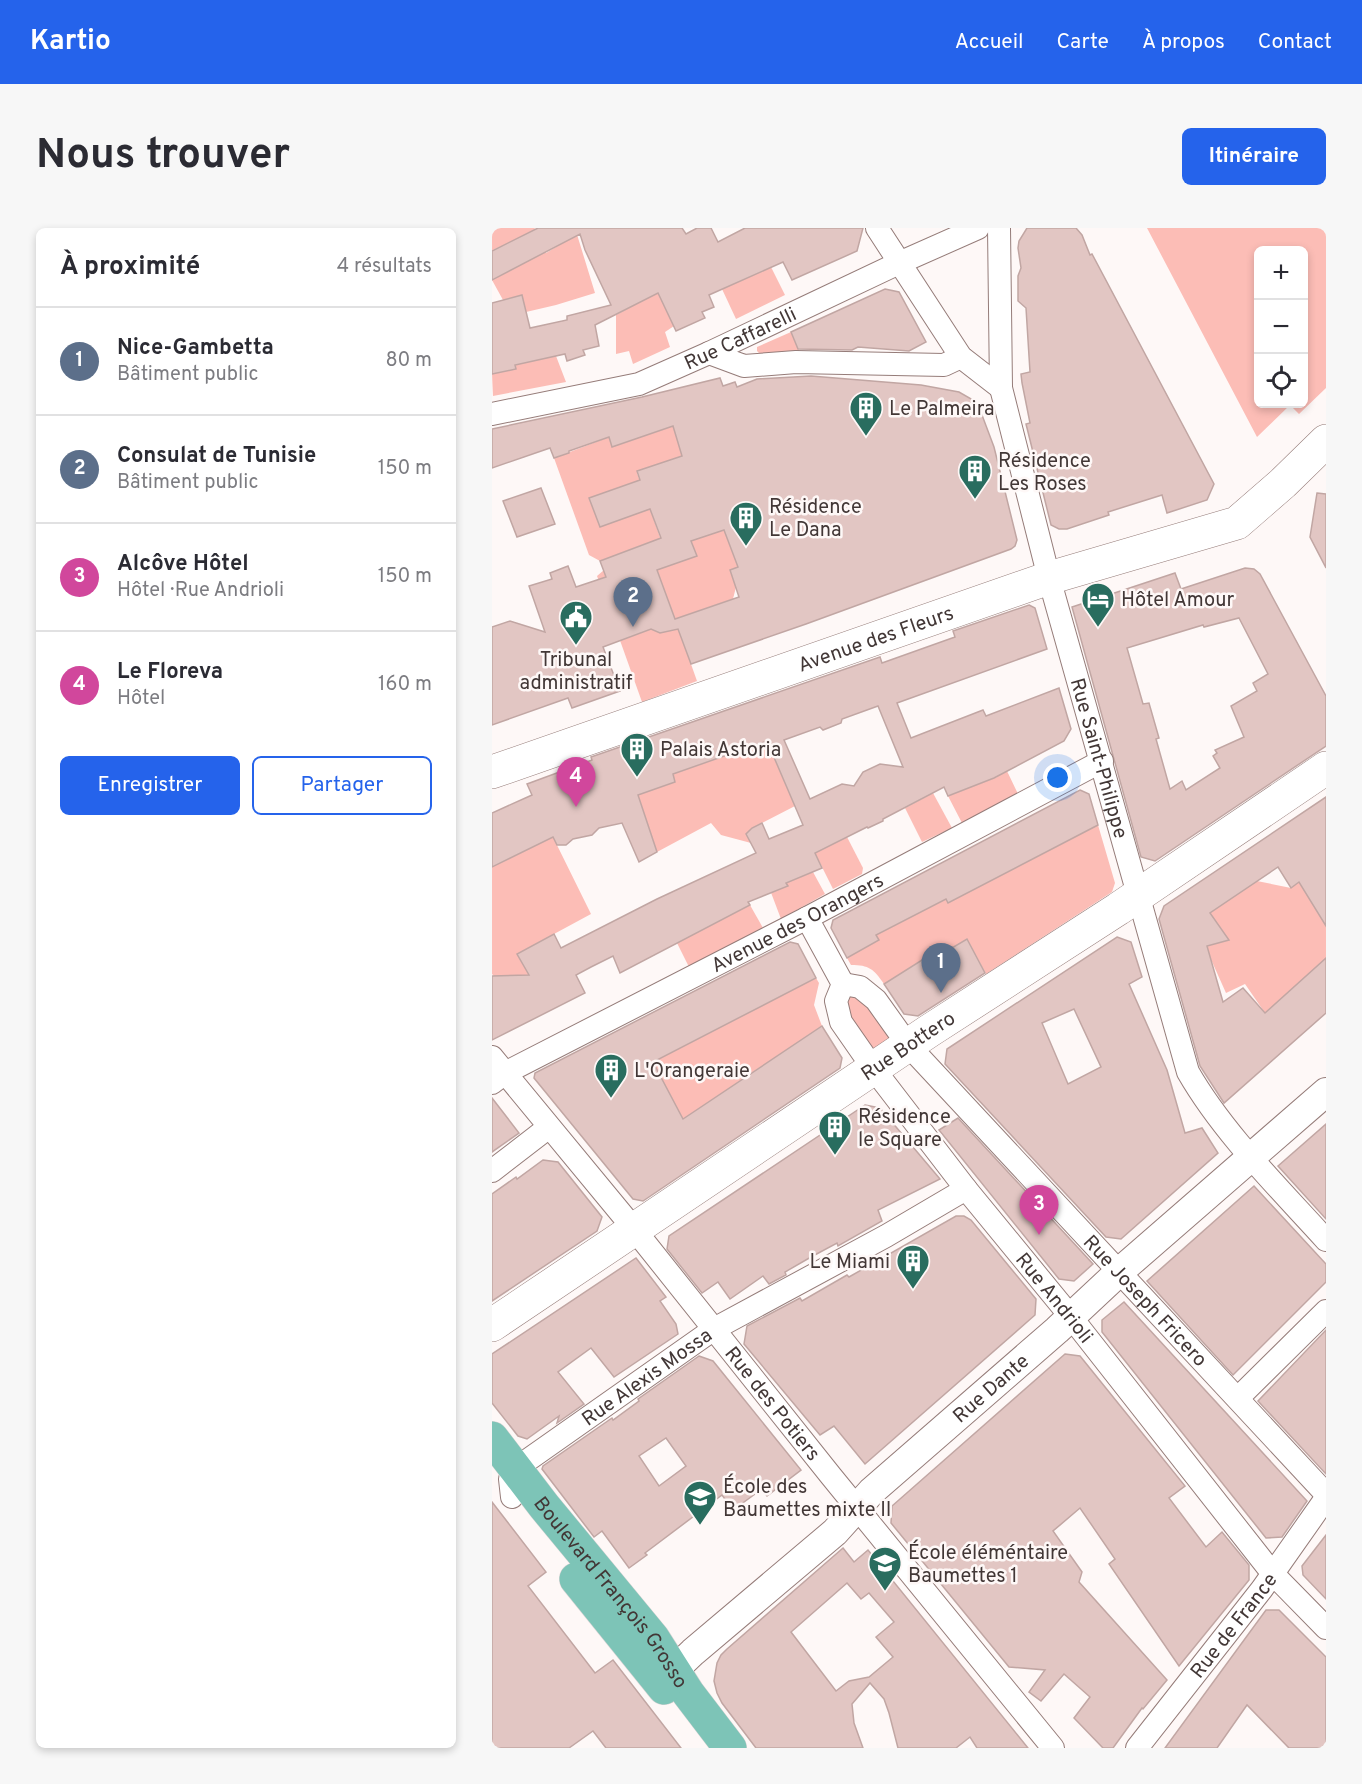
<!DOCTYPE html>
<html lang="fr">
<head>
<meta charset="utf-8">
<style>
  body { margin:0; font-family:Overpass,sans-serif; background:#f7f7f7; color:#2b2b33 }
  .controls { position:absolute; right:18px; top:18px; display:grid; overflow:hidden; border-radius:9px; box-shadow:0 3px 9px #0003 }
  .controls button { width:54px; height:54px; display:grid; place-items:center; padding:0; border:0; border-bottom:2px solid #e1e1e2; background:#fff; color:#2b2b33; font:30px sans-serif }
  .you { position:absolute; left:566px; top:550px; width:21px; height:21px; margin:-15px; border:4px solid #fff; border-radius:50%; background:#1a73e8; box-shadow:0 0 0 9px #1a73e833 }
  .badge { display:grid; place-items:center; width:39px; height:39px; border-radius:50%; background:#2563eb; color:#fff; font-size:20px; font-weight:700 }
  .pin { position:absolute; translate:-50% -50px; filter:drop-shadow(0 2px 3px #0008) }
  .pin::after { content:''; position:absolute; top:32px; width:21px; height:18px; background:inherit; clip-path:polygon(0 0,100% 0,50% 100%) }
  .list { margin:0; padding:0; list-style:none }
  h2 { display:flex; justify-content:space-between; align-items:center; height:78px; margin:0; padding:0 24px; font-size:26px }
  h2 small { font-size:20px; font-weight:400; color:#7c7c81 }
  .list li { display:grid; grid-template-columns:39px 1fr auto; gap:18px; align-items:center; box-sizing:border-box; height:108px; padding:0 24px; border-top:2px solid #e1e1e2 }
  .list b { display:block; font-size:22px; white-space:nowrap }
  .list p { margin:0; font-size:20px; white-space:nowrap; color:#7c7c81 }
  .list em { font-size:20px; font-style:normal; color:#7c7c81 }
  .actions { display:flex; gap:12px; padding:18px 24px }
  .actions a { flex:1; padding:14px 0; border:2px solid #2563eb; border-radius:9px; text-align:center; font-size:21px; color:#2563eb }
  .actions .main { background:#2563eb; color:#fff }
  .icon { flex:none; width:33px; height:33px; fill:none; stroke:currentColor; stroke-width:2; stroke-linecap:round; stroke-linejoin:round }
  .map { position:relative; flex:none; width:834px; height:1520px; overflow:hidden; border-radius:9px }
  header { display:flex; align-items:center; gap:36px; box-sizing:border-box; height:84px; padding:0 30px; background:#2563eb; color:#fff }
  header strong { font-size:28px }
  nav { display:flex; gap:33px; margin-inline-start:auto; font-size:21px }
  .intro { display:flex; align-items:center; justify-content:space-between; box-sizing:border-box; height:144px; padding:0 36px }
  h1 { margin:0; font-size:42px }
  .button { padding:15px 27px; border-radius:9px; background:#2563eb; color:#fff; font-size:21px; font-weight:700 }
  main { display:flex; gap:36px; padding:0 36px }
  aside { flex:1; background:#fff; border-radius:9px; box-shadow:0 3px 9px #0003 }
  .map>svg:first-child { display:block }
  .green { fill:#fcbdb6; fill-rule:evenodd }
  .building { fill:#e2c6c3; stroke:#c1a6a3; stroke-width:1.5; fill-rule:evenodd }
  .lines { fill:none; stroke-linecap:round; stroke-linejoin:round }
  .minor-casing { stroke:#957c79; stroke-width:24 }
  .tertiary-casing { stroke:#957c79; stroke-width:30 }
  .secondary-casing { stroke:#957c79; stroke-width:34 }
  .primary-casing { stroke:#d5d3d3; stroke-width:34 }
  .minor { stroke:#fff; stroke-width:22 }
  .tertiary { stroke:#fff; stroke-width:28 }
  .secondary { stroke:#fff; stroke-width:33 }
  .primary { stroke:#7dc4b7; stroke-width:33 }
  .labels { text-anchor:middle; stroke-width:5; stroke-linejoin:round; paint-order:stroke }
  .street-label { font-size:20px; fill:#423736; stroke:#fef8f7 }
  .poi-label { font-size:20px; fill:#423736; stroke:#fef8f7; text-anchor:start }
</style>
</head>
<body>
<header>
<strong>Kartio</strong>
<nav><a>Accueil</a><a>Carte</a><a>À propos</a><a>Contact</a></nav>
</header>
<div class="intro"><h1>Nous trouver</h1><a class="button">Itinéraire</a></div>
<main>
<aside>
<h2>À proximité<small>4 résultats</small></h2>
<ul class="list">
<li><span class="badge" style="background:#5c6f8a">1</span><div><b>Nice-Gambetta</b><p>Bâtiment public</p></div><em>80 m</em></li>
<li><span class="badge" style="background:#5c6f8a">2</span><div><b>Consulat de Tunisie</b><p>Bâtiment public</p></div><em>150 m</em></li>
<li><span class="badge" style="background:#d1479c">3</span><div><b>Alcôve Hôtel</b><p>Hôtel · Rue Andrioli</p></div><em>150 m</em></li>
<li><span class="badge" style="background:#d1479c">4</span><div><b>Le Floreva</b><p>Hôtel</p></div><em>160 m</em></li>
</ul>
<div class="actions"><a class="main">Enregistrer</a><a>Partager</a></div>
</aside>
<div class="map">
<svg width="834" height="1520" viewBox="0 0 834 1520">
  <rect width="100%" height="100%" fill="#fef8f7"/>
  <g class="green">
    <path d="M0,0H44L42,1L54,25L74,13L67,0H83L103,65L64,77L34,84L30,67L11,72L0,52ZM23,12L13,45L1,22Z"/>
    <path d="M655,0H834V160L807,186L798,177L765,209ZM812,22V176H766V22Z"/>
    <polygon points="182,12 182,98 173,104 178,119 141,136 137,123 124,126 124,87 146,75 137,51"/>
    <polygon points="279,39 293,67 244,91 230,61"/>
    <polygon points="0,98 22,106 35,134 64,128 74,154 1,168 0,146 24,140 16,107"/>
    <polygon points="299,104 309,127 269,127 265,123 265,119"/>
    <polygon points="181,198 190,225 184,271 145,245 178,337 198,309 232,302 246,339 238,342 244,359 241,371 183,391 205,453 150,474 105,348 112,342 155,315 108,333 97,327 62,230 117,209 120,219"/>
    <polygon points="498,499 515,543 527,568 470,595 456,568 505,549 494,519"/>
    <polygon points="275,513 303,578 260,600 254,606 259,615 229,607 219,595 165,624 146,567 183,554 181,546"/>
    <polygon points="441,565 460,600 430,614 413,580"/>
    <path d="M606,597L623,655L620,664L494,746L475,711L433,736L430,732L392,756C382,741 377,737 359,737L355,730L387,712L384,707L454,671L456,675Z"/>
    <polygon points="61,609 99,686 25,726 38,749 2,748 0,746 0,639"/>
    <polygon points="355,609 371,640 370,646 341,661 323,625"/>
    <polygon points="321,644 333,666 289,691 275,654 295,658 294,655"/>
    <polygon points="765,653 799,660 807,654 834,698 834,731 773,785 753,756 734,765 713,718 737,712 718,685"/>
    <polygon points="258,677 271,700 197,739 185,715"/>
    <polygon points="324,750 327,755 322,777 330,798 191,891 161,834"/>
    <polygon points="353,760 367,763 409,815 383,834 352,792"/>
  </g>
  <g class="building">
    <polygon points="46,0 190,0 194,6 205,0 219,0 226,14 253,0 371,0 365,23 300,52 291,34 217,67 222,79 210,84 213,90 184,103 166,65 103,97 107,118 91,122 93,127 75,133 73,126 23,137 24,141 0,146 0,75 30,67 38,100 75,92 75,88 119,77 93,22 88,6 0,52 0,23"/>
    <polygon points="535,0 584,0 590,7 598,27 600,26 722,256 715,272 675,285 670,267 616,284 617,287 575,301 567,301 559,297 536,204 534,196 538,195 530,155 529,146 538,144 534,80 526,73 526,48 529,40 526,20 527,13"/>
    <polygon points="393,61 407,64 434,114 417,123 366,119 360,122 306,121 299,104"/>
    <path d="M319,148L429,157L467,164L481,172L490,187L502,219L525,312L523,318L519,321L314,396L199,436L186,401L168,405L159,401L111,419L128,463L80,480L76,470L0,497V399L18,393L53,404L37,358L60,351L58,345L76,338L84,359L114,349L108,333L169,310L158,281L108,299L97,270L148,252L145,243L190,228L181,198L120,219L117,209L77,223V225L62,230L58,220L0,240V201L150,169L228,150L231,158L243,154L245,159L265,151ZM232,302L246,339L238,342L247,369L183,391L165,342L205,328L199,313Z"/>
    <polygon points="49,260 63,296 25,309 11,273"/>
    <polygon points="825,265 834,266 834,340 818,309"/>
    <path d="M753,340L762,341L768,346L834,468V518L663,633L649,629L580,379L683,345L689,361ZM747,390L776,446L761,455L765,463L739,478L752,509L723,522L725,525L721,528L728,540L694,562L690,553L678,561L664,511L667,510L657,475L651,476L635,420L711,397L712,399Z"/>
    <path d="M537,377L543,380L555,421L405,475L419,510L491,482L494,488L567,460L579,501L572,513L502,550L456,568L452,559L391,591V593L376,600L375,599L323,625L330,640L294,655L296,658L256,674L258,677L128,745L121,728L99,739L84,747L93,765L0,812V748L37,747L25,726L62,706L69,720L165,671L264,625L254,606L260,600L270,595L277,611L311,597L275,513L181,546L183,554L146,567L165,624L147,634L130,595L107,600L100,607L81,611L74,617H65L61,609L0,639V585L40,567L35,556L100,532L99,529L388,429L390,435L463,409L461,403ZM386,478L411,539L388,536L371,544L362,558L350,556L318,571L292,512L328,499L331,502L349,495L350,491Z"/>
    <polygon points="588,562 597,566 606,597 456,675 454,671 384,707 387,712 355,730 339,700 341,692"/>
    <polygon points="834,569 834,698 807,654 799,660 786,639 718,685 737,712 715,718 731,774 751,760 773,785 834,730 834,785 732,875 708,838 667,691 672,678"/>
    <path d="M625,709L639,714L650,749L637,756L675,842L693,905L710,900L726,925L629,1011L614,1009L453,836L455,821ZM582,781L609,839L576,856L550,795Z"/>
    <polygon points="475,711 493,745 426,788 412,786 392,756 430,732 433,736"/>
    <polygon points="298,714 306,716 324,750 161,834 191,891 330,798 350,830 348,840 151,973 141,971 42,850 43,845"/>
    <polygon points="0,870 27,905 0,924"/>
    <polygon points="373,877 388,880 448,951 386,982 390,993 346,1018 345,1015 319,1029 293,1044 294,1047 277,1056 271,1048 238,1071 226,1054 210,1065 175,1021 177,1008"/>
    <polygon points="466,890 601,1036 582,1053 567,1051 447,902"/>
    <polygon points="834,896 834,991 786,938"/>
    <polygon points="51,932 66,934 110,989 105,1003 0,1073 0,966 24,949 25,951"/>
    <polygon points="762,958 834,1036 834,1054 741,1147 655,1053"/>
    <polygon points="464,988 472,988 479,992 544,1071 543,1087 373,1236 342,1198 328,1207 252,1116 255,1098 308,1070 310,1073 355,1047 357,1049"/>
    <polygon points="144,1030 174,1069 168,1073 184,1096 186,1106 122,1149 99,1120 66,1144 92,1176 65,1195 67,1188 35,1211 26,1208 0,1175 0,1126"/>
    <polygon points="632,1074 815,1273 790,1309 774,1310 610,1104 610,1092"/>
    <polygon points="834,1102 834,1246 766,1173"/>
    <polygon points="573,1126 588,1128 693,1258 677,1270 714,1319 730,1304 757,1337 757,1352 687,1438 617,1336 623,1331 588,1280 561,1303 590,1344 587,1354 675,1452 651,1481 650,1480 621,1520 611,1520 582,1490 598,1469 572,1446 549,1473 537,1464 553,1442 517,1439 399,1295 400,1278"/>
    <path d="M207,1128L221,1133L309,1242L275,1268L270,1261L241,1282L230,1267L153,1325L155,1327L137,1340L110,1303L102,1309L50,1241L51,1238L120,1190L121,1192L147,1173L146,1171ZM174,1210L194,1238L167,1258L147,1228Z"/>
    <polygon points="0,1274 54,1344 36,1358 103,1445 121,1432 189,1520 114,1520 101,1503 77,1520 0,1520"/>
    <polygon points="834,1307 834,1371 811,1347 810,1338"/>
    <path d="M351,1320L362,1334L376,1322L536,1520H485L478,1509L464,1520H406L397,1485L392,1471L378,1455L360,1476L362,1495L371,1520H264L230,1475L225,1465L222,1453L225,1435L229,1427L235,1421ZM355,1355L369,1371L377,1365L402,1394L384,1409L401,1429L377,1449L357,1453L344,1463L299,1404Z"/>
    <polygon points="774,1382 787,1382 834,1429 834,1520 797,1520 755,1477 725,1520 673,1520"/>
  </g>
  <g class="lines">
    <g class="minor-casing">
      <g id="minor">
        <polyline points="385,0 469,129 509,160"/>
        <path id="s1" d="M507,0L509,160L557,350L696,844C731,905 787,960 834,1012"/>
        <polyline points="217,125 252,138 304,134 452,137 469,129"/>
        <path id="s2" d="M0,186L147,156L217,125L407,35L486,0"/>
        <path id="s3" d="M315,690L351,756L344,773L349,794L381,840L474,961L579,1089L781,1346L834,1400"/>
        <path id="s4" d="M351,756L368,759L384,772L416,817L834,1266"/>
        <path id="s5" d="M0,829L142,1001L339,1248L561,1520"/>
        <path id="s6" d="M0,855L13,845L315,690L610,533"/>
        <polyline points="0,943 57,899"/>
        <polyline points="746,1170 834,1083"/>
        <path id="s7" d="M20,1269L18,1251L23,1241L222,1101L394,1008L474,961"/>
        <path id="s8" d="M645,1520L770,1361L834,1270"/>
      </g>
    </g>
    <g class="tertiary-casing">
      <g id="tertiary">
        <path id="s9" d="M174,1461L176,1448L201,1424L343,1304L380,1263L565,1102L627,1044L834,864"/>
      </g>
    </g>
    <g class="secondary-casing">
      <g id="secondary">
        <path id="s10" d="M0,544L557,350L745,295L791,255L834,213"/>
        <path id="s11" d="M0,1097L437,803L626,681L834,540"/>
      </g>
    </g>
    <g class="primary-casing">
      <g id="primary">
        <path id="s12" d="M0,1210L52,1278L161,1410L196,1465L238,1520"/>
        <polyline points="84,1351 172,1460"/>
      </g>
    </g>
    <use href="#minor" class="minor"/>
    <use href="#tertiary" class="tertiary"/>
    <use href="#secondary" class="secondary"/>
    <use href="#primary" class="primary"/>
  </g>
  <defs>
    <g id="building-pin" transform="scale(1.725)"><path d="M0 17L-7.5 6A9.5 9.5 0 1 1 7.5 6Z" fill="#296d5f" stroke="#fef8f7"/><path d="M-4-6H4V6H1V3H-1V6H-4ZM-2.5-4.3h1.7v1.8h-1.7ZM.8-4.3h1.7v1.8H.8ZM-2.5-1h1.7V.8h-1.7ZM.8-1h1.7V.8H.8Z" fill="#fff"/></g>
    <g id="hotel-pin" transform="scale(1.725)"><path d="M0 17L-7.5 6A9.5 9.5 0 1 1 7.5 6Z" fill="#296d5f" stroke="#fef8f7"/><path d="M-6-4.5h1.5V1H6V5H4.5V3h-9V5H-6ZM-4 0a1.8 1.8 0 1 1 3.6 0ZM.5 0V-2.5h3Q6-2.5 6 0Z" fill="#fff"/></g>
    <g id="civic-pin" transform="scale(1.725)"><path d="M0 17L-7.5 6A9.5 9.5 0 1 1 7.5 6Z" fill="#296d5f" stroke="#fef8f7"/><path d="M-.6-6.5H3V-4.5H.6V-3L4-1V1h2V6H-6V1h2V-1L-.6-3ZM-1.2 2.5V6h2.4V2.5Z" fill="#fff"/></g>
    <g id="school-pin" transform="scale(1.725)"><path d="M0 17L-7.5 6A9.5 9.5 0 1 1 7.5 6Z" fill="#296d5f" stroke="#fef8f7"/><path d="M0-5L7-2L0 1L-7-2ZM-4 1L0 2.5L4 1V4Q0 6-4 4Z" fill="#fff"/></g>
  </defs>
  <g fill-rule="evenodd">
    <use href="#building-pin" x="374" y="180"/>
    <use href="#building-pin" x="483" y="243"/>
    <use href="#building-pin" x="254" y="290"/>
    <use href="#hotel-pin" x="606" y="371"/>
    <use href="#civic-pin" x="84" y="389"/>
    <use href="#building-pin" x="145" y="521"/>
    <use href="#building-pin" x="119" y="842"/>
    <use href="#building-pin" x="343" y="899"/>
    <use href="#building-pin" x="421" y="1033"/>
    <use href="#school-pin" x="208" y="1269"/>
    <use href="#school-pin" x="393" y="1335"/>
  </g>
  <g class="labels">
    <g class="street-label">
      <text dy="7" stroke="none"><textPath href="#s2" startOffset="261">Rue Caffarelli</textPath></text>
      <text dy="7" stroke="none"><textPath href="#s10" startOffset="406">Avenue des Fleurs</textPath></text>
      <text dy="7" stroke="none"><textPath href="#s1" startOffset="543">Rue Saint-Philippe</textPath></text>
      <text dy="7" stroke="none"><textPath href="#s6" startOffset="345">Avenue des Orangers</textPath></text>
      <text dy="7" stroke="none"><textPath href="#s11" startOffset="501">Rue Bottero</textPath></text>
      <text dy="7" stroke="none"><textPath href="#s3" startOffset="464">Rue Andrioli</textPath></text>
      <text dy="7" stroke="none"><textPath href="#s4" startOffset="442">Rue Joseph Fricero</textPath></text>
      <text dy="7" stroke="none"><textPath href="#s7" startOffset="190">Rue Alexis Mossa</textPath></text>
      <text dy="7" stroke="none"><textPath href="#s9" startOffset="446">Rue Dante</textPath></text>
      <text dy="7" stroke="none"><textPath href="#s5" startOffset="446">Rue des Potiers</textPath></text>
      <text dy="7" stroke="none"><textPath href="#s12" startOffset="195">Boulevard François Grosso</textPath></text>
      <text dy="7" stroke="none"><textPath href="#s8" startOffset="156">Rue de France</textPath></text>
    </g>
    <g class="poi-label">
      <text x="397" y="187">Le Palmeira</text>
      <text x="506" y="239">Résidence<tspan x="506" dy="23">Les Roses</tspan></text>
      <text x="277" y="285">Résidence<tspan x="277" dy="23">Le Dana</tspan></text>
      <text x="629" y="378">Hôtel Amour</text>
      <text x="84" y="438" text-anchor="middle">Tribunal<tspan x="84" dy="23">administratif</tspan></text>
      <text x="168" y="528">Palais Astoria</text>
      <text x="142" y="849">L'Orangeraie</text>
      <text x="366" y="895">Résidence<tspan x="366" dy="23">le Square</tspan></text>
      <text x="398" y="1040" text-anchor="end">Le Miami</text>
      <text x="231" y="1265">École des<tspan x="231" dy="23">Baumettes mixte II</tspan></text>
      <text x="416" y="1331">École éléméntaire<tspan x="416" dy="23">Baumettes 1</tspan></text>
    </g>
  </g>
</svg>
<div class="controls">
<button>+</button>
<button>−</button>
<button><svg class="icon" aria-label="locate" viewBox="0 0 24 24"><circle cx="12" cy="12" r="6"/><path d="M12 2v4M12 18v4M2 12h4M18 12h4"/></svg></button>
</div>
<div class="you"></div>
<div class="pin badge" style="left:449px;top:765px;background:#5c6f8a">1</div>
<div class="pin badge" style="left:141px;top:399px;background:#5c6f8a">2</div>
<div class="pin badge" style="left:547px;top:1007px;background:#d1479c">3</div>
<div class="pin badge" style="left:84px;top:579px;background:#d1479c">4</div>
</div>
</main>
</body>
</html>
